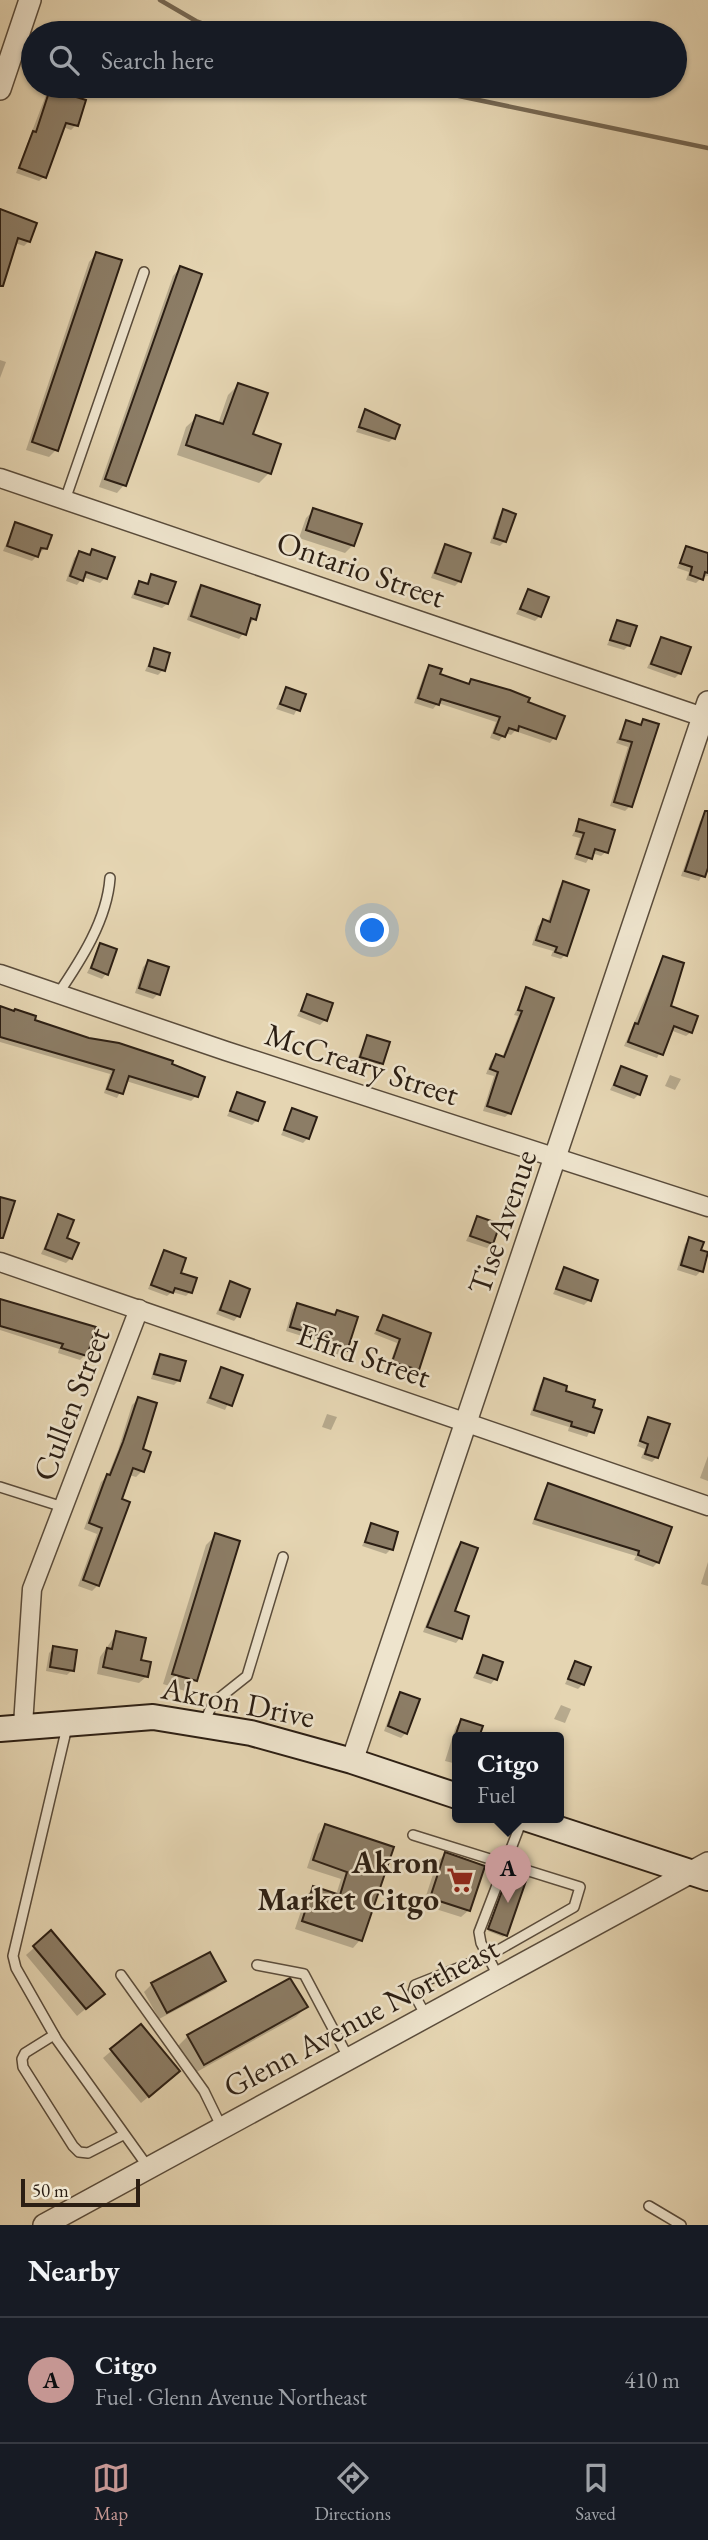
<!DOCTYPE html>
<html lang="en">
<head>
<meta charset="utf-8">
<style>
  body { margin:0; font-family:"EB Garamond",serif; background:#20242c; color:#f1f3f6 }
  .scale { position:absolute; left:21px; bottom:18px; width:119px; box-sizing:border-box; padding-left:7px; border:4px solid #2b1e13; border-top:0; font-size:19px; line-height:24px; white-space:nowrap; color:#2b1e13; -webkit-text-stroke:5px #eee4cd; paint-order:stroke }
  .you { position:absolute; left:373px; top:931px; width:24px; height:24px; margin:-18px; border:5px solid #fff; border-radius:50%; background:#1a73e8; box-shadow:0 0 0 10px #1a73e833 }
  .badge { display:grid; place-items:center; width:46px; height:46px; border-radius:50%; background:#c59692; color:#111; font-size:23px; font-weight:700 }
  .pin { position:absolute; translate:-50% -58px; filter:drop-shadow(0 2px 4px #0008) }
  .pin::after { content:''; position:absolute; top:37px; width:24px; height:21px; background:inherit; clip-path:polygon(0 0,100% 0,50% 100%) }
  .popup { position:absolute; left:452px; top:1732px; width:112px; height:91px; box-sizing:border-box; display:grid; place-content:center; border-radius:7px; background:#171b24; filter:drop-shadow(0 2px 5px #0005); font-size:23px; white-space:nowrap; color:#9ea1a6 }
  .popup b { font-size:26px; color:#f1f3f6 }
  .popup::after { content:''; position:absolute; left:50%; top:100%; margin-left:-14px; border:14px solid transparent; border-top-color:#171b24 }
  .list { margin:0; padding:0; list-style:none }
  h2 { display:flex; justify-content:space-between; align-items:center; height:91px; margin:0; padding:0 28px; font-size:30px }
  h2 small { font-size:23px; font-weight:400; color:#9ea1a6 }
  .list li { display:grid; grid-template-columns:46px 1fr auto; gap:21px; align-items:center; box-sizing:border-box; height:126px; padding:0 28px; border-top:2px solid #363941 }
  .list b { display:block; font-size:26px; white-space:nowrap }
  .list p { margin:0; font-size:23px; white-space:nowrap; color:#9ea1a6 }
  .list em { font-size:23px; font-style:normal; color:#9ea1a6 }
  .icon { flex:none; width:38px; height:38px; fill:none; stroke:currentColor; stroke-width:2; stroke-linecap:round; stroke-linejoin:round }
  .map { position:relative; flex:none; width:708px; height:2225px; overflow:hidden }
  .search { position:absolute; background:#171b24; box-shadow:0 2px 5px #0004; left:21px; right:21px; top:21px; height:77px; display:flex; align-items:center; gap:18px; box-sizing:border-box; padding:0 24px; border-radius:38px; color:#9ea1a6; font-size:26px }
  .sheet { height:217px; background:#171b24 }
  nav { display:flex; justify-content:space-around; align-items:center; box-sizing:border-box; height:98px; border-top:2px solid #363941; background:#171b24; font-size:19px; color:#9ea1a6 }
  nav a { display:grid; justify-items:center; gap:4px }
  nav .on { color:#c59692 }
  .map>svg:first-child { display:block }
  .shadow { fill:#0003 }
  .lines { fill:none; stroke-linecap:round; stroke-linejoin:round }
  .stream { stroke:#756752; stroke-width:4.5 }
  .building { fill:#8c7d66; stroke:#2b1e13; stroke-width:2 }
  .service-casing { stroke:#5a4c3b; stroke-width:12 }
  .minor-casing { stroke:#5a4c3b; stroke-width:21 }
  .tertiary-casing { stroke:#5a4c3b; stroke-width:24 }
  .secondary-casing { stroke:#2b1e13; stroke-width:28 }
  .service { stroke:#eee4cd; stroke-width:9 }
  .minor { stroke:#eee4cd; stroke-width:18 }
  .tertiary { stroke:#eee4cd; stroke-width:21 }
  .secondary { stroke:#eee4cd; stroke-width:24 }
  .labels { text-anchor:middle; stroke-width:5; stroke-linejoin:round; paint-order:stroke }
  .street-label { font-size:32px; fill:#2b1e13; stroke:#eee4cd }
  .poi-label { font-size:32px; font-weight:bold; fill:#2b1e13; stroke:#eee4cd; text-anchor:end }
</style>
</head>
<body>
<div class="map">
<svg width="708" height="2225" viewBox="0 0 708 2225">
  <rect width="100%" height="100%" fill="#e5d5b2"/>
  <filter id="stains"><feTurbulence type="fractalNoise" baseFrequency=".00286" numOctaves="4"/><feColorMatrix values="0 0 0 0 .2 0 0 0 0 .09 0 0 0 0 .02 0 0 0 .5 -.17"/></filter>
  <radialGradient id="worn" r=".72"><stop offset=".6" stop-color="#630" stop-opacity="0"/><stop offset="1" stop-color="#630" stop-opacity=".3"/></radialGradient>
  <g class="shadow">
    <polygon points="51,91 76,125 71,130 63,127 44,177 39,181 16,173 46,95"/>
    <polygon points="0,212 29,241 24,246 15,243 0,284"/>
    <polygon points="96,254 56,450 49,457 26,450 89,262"/>
    <polygon points="180,268 124,485 117,493 99,487 173,276"/>
    <polygon points="0,360 6,362 0,378"/>
    <polygon points="238,385 251,435 269,473 259,483 177,455 186,427 197,417 218,424 228,395"/>
    <polygon points="365,411 394,438 389,442 356,432"/>
    <polygon points="314,510 353,545 345,553 299,538 306,518"/>
    <polygon points="504,511 505,541 500,546 490,543 499,516"/>
    <polygon points="15,524 45,548 32,561 3,551"/>
    <polygon points="446,546 460,581 455,586 431,578 441,551"/>
    <polygon points="686,548 708,555 708,576 702,577 696,583 686,580 689,572 677,568"/>
    <polygon points="92,551 105,578 100,583 83,577 77,585 66,581 74,558 79,553 87,556"/>
    <polygon points="151,576 167,604 162,608 131,598 135,588 140,583 145,585"/>
    <polygon points="201,587 254,619 239,639 187,620 197,591"/>
    <polygon points="528,591 540,616 535,621 516,614"/>
    <polygon points="618,622 629,645 624,650 607,645"/>
    <polygon points="661,639 680,673 675,678 647,668"/>
    <polygon points="155,650 163,670 158,675 145,671"/>
    <polygon points="429,667 438,675 467,685 472,681 526,703 554,738 550,743 515,731 511,735 505,733 499,741 490,738 496,722 438,703 433,709 414,703 425,672"/>
    <polygon points="286,689 304,695 294,715 276,709"/>
    <polygon points="644,721 630,806 625,811 610,806 628,747 616,743 626,722 638,726"/>
    <polygon points="705,817 708,818 708,862 699,881 681,876 700,821"/>
    <polygon points="580,821 606,852 601,856 592,853 586,863 574,859 580,838 572,836"/>
    <polygon points="564,883 565,955 561,959 551,956 553,951 532,945 538,926 543,921 547,923 559,888"/>
    <polygon points="101,945 106,974 102,979 87,973"/>
    <polygon points="663,957 668,1007 691,1032 686,1036 670,1030 657,1058 624,1046"/>
    <polygon points="148,962 158,994 153,999 135,993 143,967"/>
    <polygon points="527,989 510,1113 505,1117 483,1111 494,1076 486,1074 491,1061 496,1056 502,1058 518,1016 514,1015"/>
    <polygon points="308,996 325,1020 320,1025 297,1016"/>
    <polygon points="0,1008 88,1039 153,1056 203,1078 196,1096 191,1101 126,1081 117,1098 104,1093 110,1074 0,1042"/>
    <polygon points="367,1037 381,1063 377,1068 356,1061"/>
    <polygon points="621,1068 639,1094 634,1099 610,1090"/>
    <polygon points="670,1075 681,1079 675,1090 665,1086"/>
    <polygon points="238,1094 257,1120 252,1125 227,1116"/>
    <polygon points="293,1110 308,1138 303,1143 281,1135"/>
    <polygon points="58,1216 71,1258 66,1263 41,1254"/>
    <polygon points="477,1218 492,1243 487,1248 466,1241"/>
    <polygon points="690,1239 699,1251 701,1271 696,1276 677,1270 685,1244"/>
    <polygon points="164,1252 190,1292 186,1296 172,1292 167,1296 148,1289"/>
    <polygon points="564,1270 589,1300 584,1305 553,1294"/>
    <polygon points="231,1283 238,1316 234,1321 216,1314"/>
    <polygon points="0,1297 0,1301 85,1355 80,1360 58,1353 59,1349 0,1330"/>
    <polygon points="297,1305 333,1316 337,1312 345,1350 340,1355 322,1349 324,1343 286,1331 292,1310"/>
    <polygon points="384,1317 429,1334 413,1373 389,1366 397,1343 374,1334"/>
    <polygon points="161,1356 179,1380 174,1385 151,1379 156,1361"/>
    <polygon points="222,1369 241,1376 225,1410 206,1403"/>
    <polygon points="545,1380 599,1411 587,1437 568,1431 569,1427 530,1415 540,1385"/>
    <polygon points="138,1399 142,1471 136,1477 129,1475 98,1585 92,1591 78,1586 97,1534 84,1529 101,1482 108,1475 118,1450 132,1405"/>
    <polygon points="327,1414 337,1417 331,1430 322,1427"/>
    <polygon points="649,1419 657,1457 652,1462 641,1458 645,1449 637,1446"/>
    <polygon points="708,1456 708,1481 700,1478"/>
    <polygon points="548,1485 658,1562 653,1567 634,1560 636,1556 532,1524 544,1490"/>
    <polygon points="372,1525 391,1549 386,1554 362,1546"/>
    <polygon points="216,1535 195,1680 185,1691 163,1684 206,1545"/>
    <polygon points="461,1544 453,1612 460,1638 456,1643 423,1632 456,1549"/>
    <polygon points="708,1562 708,1586 701,1584"/>
    <polygon points="117,1633 147,1676 139,1683 97,1674 100,1657"/>
    <polygon points="54,1648 72,1670 67,1675 46,1671 49,1653"/>
    <polygon points="483,1657 495,1679 491,1684 473,1678"/>
    <polygon points="575,1663 583,1684 578,1689 565,1684"/>
    <polygon points="401,1694 406,1733 401,1738 384,1731 396,1699"/>
    <polygon points="561,1705 571,1709 565,1723 554,1719"/>
    <polygon points="461,1721 457,1737 457,1764 445,1761 456,1726"/>
    <polygon points="326,1826 391,1848 360,1940 353,1948 295,1929 306,1896 314,1888 336,1895 341,1879 307,1868 318,1834"/>
    <polygon points="445,1854 469,1910 461,1917 423,1905 437,1862"/>
    <polygon points="508,1876 505,1935 503,1937 488,1931"/>
    <polygon points="51,1933 95,2001 77,2016 26,1955"/>
    <polygon points="223,1981 216,1989 159,2019 144,1992 152,1984"/>
    <polygon points="306,2007 296,2017 193,2074 178,2046 188,2036"/>
    <polygon points="141,2026 171,2078 141,2103 103,2058"/>
  </g>
  <g class="lines">
    <g class="stream">
      <polyline points="160,0 196,21 229,33"/>
      <polyline points="411,86 708,148"/>
    </g>
  </g>
  <g class="building">
    <polygon points="50,89 86,100 78,126 66,123 46,178 19,168 33,131 36,132"/>
    <polygon points="0,209 37,223 30,242 18,238 3,286 0,286"/>
    <polygon points="96,252 122,260 58,451 32,442"/>
    <polygon points="180,266 202,274 126,486 105,479"/>
    <polygon points="238,383 268,393 253,434 281,444 271,474 186,445 196,415 223,424"/>
    <polygon points="365,409 400,425 395,439 359,427"/>
    <polygon points="313,508 362,524 354,546 306,530"/>
    <polygon points="503,509 516,514 506,542 494,538"/>
    <polygon points="15,522 52,535 47,549 41,548 38,557 7,546"/>
    <polygon points="445,544 471,553 461,582 435,573"/>
    <polygon points="686,546 708,553 708,573 705,572 703,580 690,575 692,567 680,563"/>
    <polygon points="92,549 115,557 107,579 86,572 83,581 70,576 79,551 90,555"/>
    <polygon points="151,574 176,582 168,604 135,594 139,581 148,584"/>
    <polygon points="201,585 260,605 256,620 251,618 246,635 191,616"/>
    <polygon points="528,589 549,597 541,617 520,609"/>
    <polygon points="617,620 637,626 630,646 610,640"/>
    <polygon points="661,637 691,647 681,674 651,664"/>
    <polygon points="154,648 170,653 165,671 149,666"/>
    <polygon points="429,665 442,669 440,674 469,684 471,679 510,690 530,698 528,702 565,716 556,739 519,726 518,731 509,728 505,737 494,733 500,717 441,699 439,705 418,698"/>
    <polygon points="286,687 306,694 300,711 280,704"/>
    <polygon points="643,719 659,724 632,807 614,802 632,742 620,739 626,720 641,725"/>
    <polygon points="705,811 708,811 708,868 705,877 685,871"/>
    <polygon points="579,819 615,830 608,853 595,849 592,859 577,854 584,833 576,831"/>
    <polygon points="563,881 589,890 567,956 555,952 557,947 536,940 543,919 550,922"/>
    <polygon points="100,943 117,949 108,975 91,968"/>
    <polygon points="663,956 684,963 671,1006 698,1016 692,1033 674,1026 663,1055 628,1042 635,1023 638,1024"/>
    <polygon points="148,960 169,967 160,995 139,988"/>
    <polygon points="526,987 554,998 511,1114 487,1106 498,1072 490,1069 496,1054 504,1057 522,1011 518,1010"/>
    <polygon points="307,994 333,1003 327,1021 301,1011"/>
    <polygon points="0,1006 14,1011 15,1009 36,1016 35,1020 89,1038 119,1043 173,1061 172,1064 205,1077 198,1097 129,1076 123,1094 107,1089 114,1070 0,1037"/>
    <polygon points="367,1035 390,1042 383,1064 360,1057"/>
    <polygon points="621,1066 647,1076 640,1095 614,1085"/>
    <polygon points="237,1092 265,1102 258,1121 230,1111"/>
    <polygon points="292,1108 317,1117 309,1139 284,1130"/>
    <polygon points="0,1197 15,1201 3,1238 0,1238"/>
    <polygon points="58,1214 74,1220 67,1238 79,1243 72,1259 45,1249"/>
    <polygon points="477,1216 500,1224 493,1244 470,1236"/>
    <polygon points="689,1237 704,1242 701,1250 708,1252 703,1272 681,1265"/>
    <polygon points="164,1250 186,1258 181,1273 197,1278 192,1293 175,1288 173,1293 151,1285"/>
    <polygon points="564,1267 598,1280 591,1301 556,1289"/>
    <polygon points="230,1281 250,1289 240,1317 220,1310"/>
    <polygon points="0,1299 96,1327 87,1356 61,1348 63,1344 0,1326"/>
    <polygon points="297,1303 335,1315 337,1310 358,1317 347,1351 326,1344 328,1338 290,1327"/>
    <polygon points="383,1315 431,1333 419,1370 392,1362 400,1339 377,1330"/>
    <polygon points="160,1354 186,1361 180,1381 154,1374"/>
    <polygon points="221,1367 243,1375 232,1406 210,1398"/>
    <polygon points="544,1378 567,1386 566,1391 595,1400 593,1407 602,1410 594,1433 571,1426 572,1422 534,1410"/>
    <polygon points="138,1397 157,1403 143,1449 151,1452 144,1472 133,1468 122,1499 130,1502 99,1586 83,1580 102,1528 89,1523 107,1474 110,1475 123,1442"/>
    <polygon points="648,1417 670,1424 658,1458 645,1454 648,1444 640,1441"/>
    <polygon points="548,1483 672,1527 659,1563 638,1555 639,1551 535,1519"/>
    <polygon points="371,1523 398,1532 393,1550 365,1542"/>
    <polygon points="215,1533 240,1541 197,1681 172,1674"/>
    <polygon points="461,1542 478,1548 455,1611 469,1616 462,1639 427,1627"/>
    <polygon points="116,1631 146,1638 141,1660 151,1662 148,1677 103,1667 107,1648 112,1649"/>
    <polygon points="53,1646 77,1650 74,1671 50,1667"/>
    <polygon points="483,1655 503,1662 497,1680 477,1673"/>
    <polygon points="575,1661 591,1667 584,1685 568,1679"/>
    <polygon points="400,1692 420,1699 407,1734 388,1726"/>
    <polygon points="461,1719 483,1726 479,1737 455,1737"/>
    <polygon points="325,1824 394,1847 362,1941 302,1921 313,1886 340,1895 347,1872 313,1860"/>
    <polygon points="445,1852 485,1866 470,1911 430,1898"/>
    <polygon points="509,1872 527,1878 507,1936 488,1929"/>
    <polygon points="51,1930 105,1994 86,2009 33,1946"/>
    <polygon points="210,1952 226,1981 167,2013 151,1983"/>
    <polygon points="290,1978 308,2007 204,2065 187,2035"/>
    <polygon points="141,2024 180,2071 149,2097 110,2049"/>
  </g>
  <g class="lines">
    <g class="service-casing">
      <g id="service">
        <polyline points="65,500 144,272"/>
        <path d="M58,994C81,960 107,920 110,878"/>
        <polyline points="0,1487 63,1507"/>
        <polyline points="204,1723 213,1703 247,1676 283,1557"/>
        <polyline points="67,1727 13,1956 16,1968 57,2040 148,2167"/>
        <polyline points="413,1835 580,1887 574,1907 488,1956 415,1985 413,1992 426,2016"/>
        <polyline points="257,1965 304,1974 348,2057"/>
        <polyline points="121,1975 204,2091 222,2128"/>
        <polyline points="498,1976 481,1943 479,1932 522,1820"/>
        <polyline points="54,2035 25,2053 22,2059 23,2067 73,2146 79,2152 88,2153 123,2135"/>
        <polyline points="649,2206 681,2225"/>
      </g>
    </g>
    <g class="minor-casing">
      <g id="minor">
        <polyline points="0,478 703,717"/>
        <polyline points="0,974 226,1051 708,1207"/>
        <polyline points="0,1262 708,1506"/>
        <polyline points="23,1725 32,1589 139,1309"/>
      </g>
    </g>
    <g class="tertiary-casing">
      <g id="tertiary">
        <polyline points="0,89 30,0"/>
        <polyline points="352,1761 708,702"/>
        <polyline points="44,2225 708,1863"/>
      </g>
    </g>
    <g class="secondary-casing">
      <g id="secondary">
        <polyline points="0,1729 153,1717 251,1733 352,1761 457,1796"/>
        <polyline points="522,1817 708,1878"/>
      </g>
    </g>
    <use href="#service" class="service"/>
    <use href="#minor" class="minor"/>
    <use href="#tertiary" class="tertiary"/>
    <use href="#secondary" class="secondary"/>
  </g>
  <defs>
    <g id="supermarket-bare" transform="scale(2.1)"><path d="M-6-5.5h2.5l.6 2H6L4.5 2H-2.5L-4.4-4H-6ZM-1.5 3.2a1.3 1.3 0 1 0 .1 0ZM3 3.2a1.3 1.3 0 1 0 .1 0Z" fill="#8f2418" stroke="#eee4cd" stroke-width="2.5" paint-order="stroke"/></g>
  </defs>
  <g fill-rule="evenodd">
    <use href="#supermarket-bare" x="460" y="1880"/>
  </g>
  <g class="labels">
    <g class="street-label">
      <text transform="translate(361 569) rotate(19)" y="11">Ontario Street</text>
      <text transform="translate(362 1064) rotate(18)" y="11">McCreary Street</text>
      <text transform="translate(502 1222) rotate(-71)" y="11">Tise Avenue</text>
      <text transform="translate(364 1355) rotate(19)" y="11">Efird Street</text>
      <text transform="translate(71 1404) rotate(-69)" y="11">Cullen Street</text>
      <text transform="translate(238 1702) rotate(11)" y="11">Akron Drive</text>
      <text transform="translate(361 2017) rotate(-28)" y="11">Glenn Avenue Northeast</text>
    </g>
    <g class="poi-label">
      <text x="439" y="1873">Akron<tspan x="439" dy="37">Market Citgo</tspan></text>
    </g>
  </g>
  <rect width="100%" height="100%" filter="url(#stains)"/>
  <rect width="100%" height="100%" fill="url(#worn)"/>
</svg>
<div class="scale">50 m</div>
<div class="you"></div>
<div class="pin badge" style="left:508px;top:1903px">A</div>
<div class="popup"><b>Citgo</b>Fuel</div>
<div class="search"><svg class="icon" aria-label="search" viewBox="0 0 24 24"><circle cx="10" cy="10" r="6"/><path d="M15 15l6 6"/></svg>Search here</div>
</div>
<section class="sheet">
<h2>Nearby<small></small></h2>
<ul class="list">
<li><span class="badge">A</span><div><b>Citgo</b><p>Fuel · Glenn Avenue Northeast</p></div><em>410 m</em></li>
</ul>
</section>
<nav>
<a class="on"><svg class="icon" aria-label="map" viewBox="0 0 24 24"><path d="M3 6l6-2 6 2 6-2v14l-6 2-6-2-6 2zM9 4v14M15 6v14"/></svg>Map</a>
<a><svg class="icon" aria-label="directions" viewBox="0 0 24 24"><path d="M12 3l9 9-9 9-9-9zM9 14v-3h6M13 9l2 2-2 2"/></svg>Directions</a>
<a><svg class="icon" aria-label="saved" viewBox="0 0 24 24"><path d="M7 4h10v16l-5-4-5 4z"/></svg>Saved</a>
</nav>
</body>
</html>
